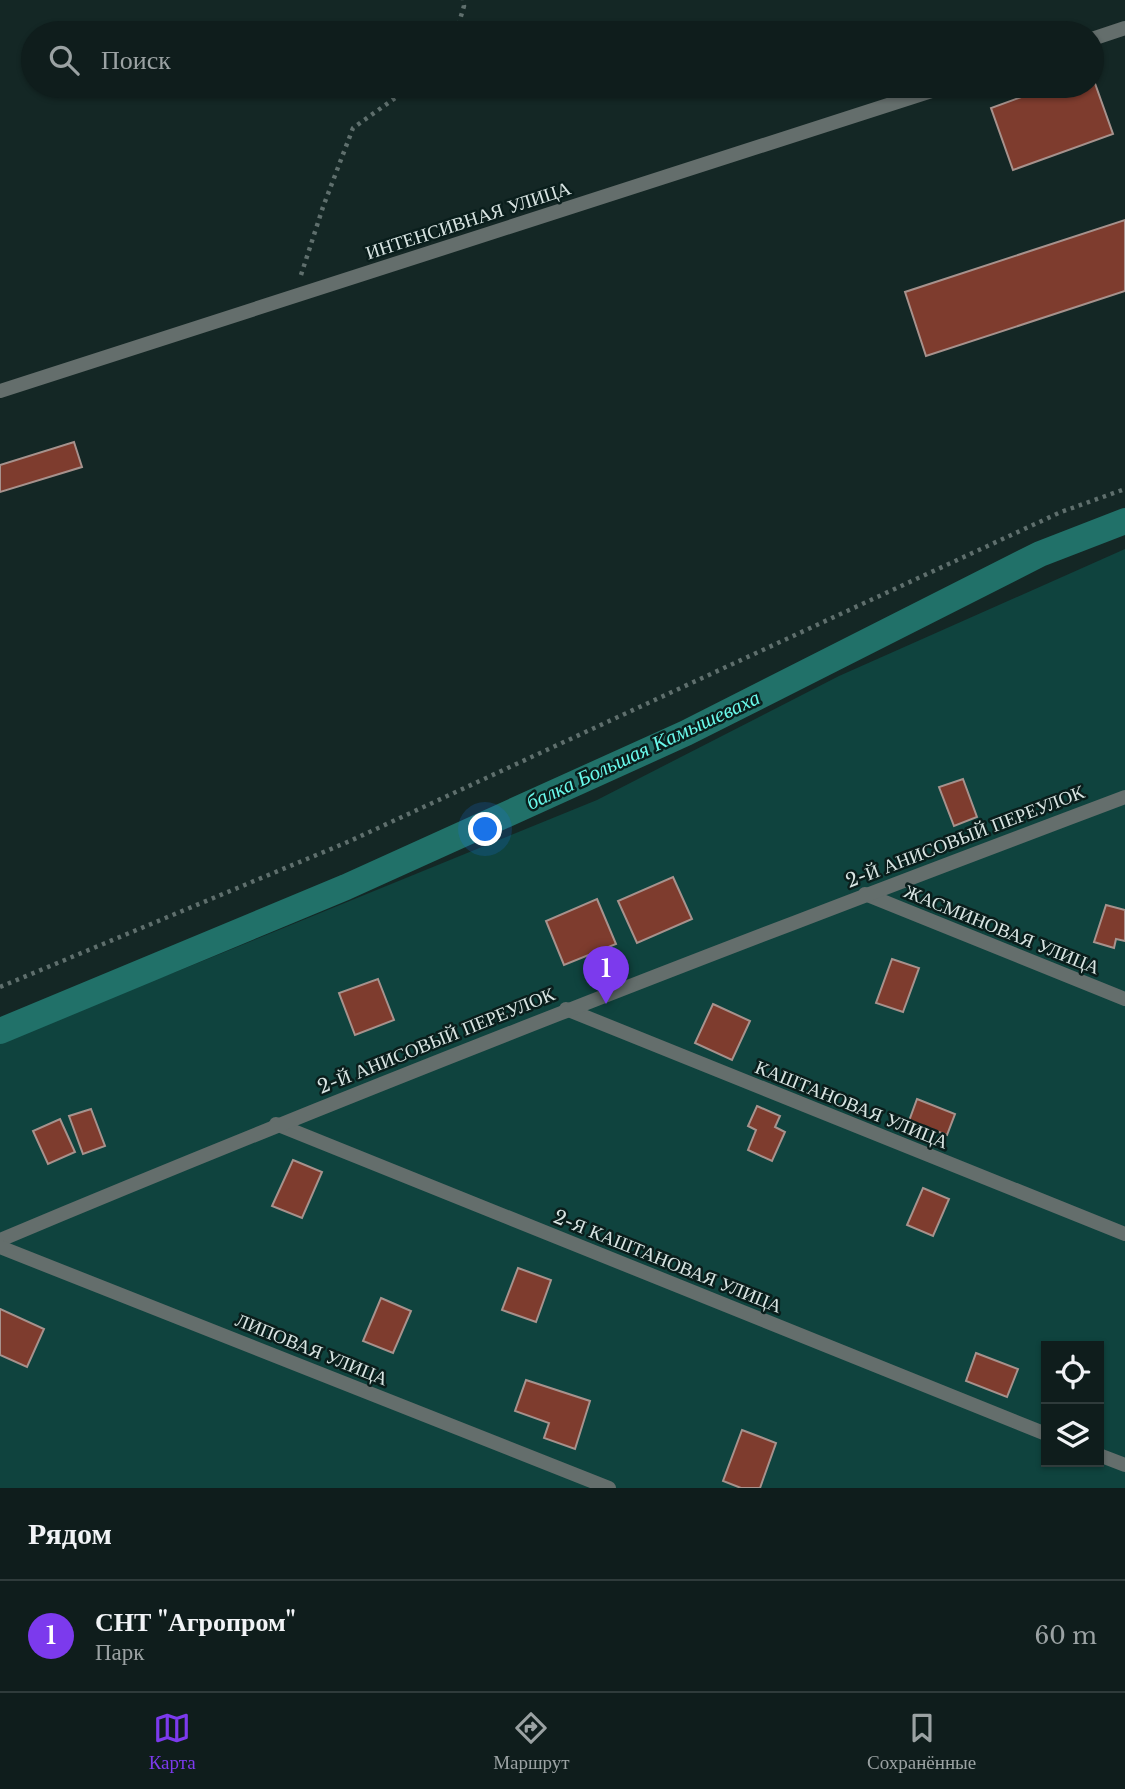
<!DOCTYPE html>
<html lang="ru">
<head>
<meta charset="utf-8">
<style>
  body { margin:0; font-family:"Libre Baskerville",serif; background:#182625; color:#f1f3f6 }
  .controls { position:absolute; right:21px; bottom:21px; display:grid; overflow:hidden; border-radius:0px; box-shadow:0 2px 5px #0004 }
  .controls button { width:63px; height:63px; display:grid; place-items:center; padding:0; border:0; border-bottom:2px solid #2f3b3b; background:#0f1d1c; color:#f1f3f6; font:35px sans-serif }
  .you { position:absolute; left:486px; top:830px; width:24px; height:24px; margin:-18px; border:5px solid #fff; border-radius:50%; background:#1a73e8; box-shadow:0 0 0 10px #1a73e833 }
  .badge { display:grid; place-items:center; width:46px; height:46px; border-radius:50%; background:#7c3aed; color:#fff; font-size:23px; font-weight:700 }
  .pin { position:absolute; translate:-50% -58px; filter:drop-shadow(0 2px 4px #0008) }
  .pin::after { content:''; position:absolute; top:37px; width:24px; height:21px; background:inherit; clip-path:polygon(0 0,100% 0,50% 100%) }
  .list { margin:0; padding:0; list-style:none }
  h2 { display:flex; justify-content:space-between; align-items:center; height:91px; margin:0; padding:0 28px; font-size:30px }
  h2 small { font-size:23px; font-weight:400; color:#9ba2a3 }
  .list li { display:grid; grid-template-columns:46px 1fr auto; gap:21px; align-items:center; box-sizing:border-box; height:112px; padding:0 28px; border-top:2px solid #2f3b3b }
  .list b { display:block; font-size:26px; white-space:nowrap }
  .list p { margin:0; font-size:23px; white-space:nowrap; color:#9ba2a3 }
  .list em { font-size:23px; font-style:normal; color:#9ba2a3 }
  .icon { flex:none; width:38px; height:38px; fill:none; stroke:currentColor; stroke-width:2; stroke-linecap:round; stroke-linejoin:round }
  .map { position:relative; flex:none; width:1125px; height:1488px; overflow:hidden }
  .search { position:absolute; background:#0f1d1c; box-shadow:0 2px 5px #0004; left:21px; right:21px; top:21px; height:77px; display:flex; align-items:center; gap:18px; box-sizing:border-box; padding:0 24px; border-radius:38px; color:#9ba2a3; font-size:26px }
  .sheet { height:203px; background:#0f1d1c }
  nav { display:flex; justify-content:space-around; align-items:center; box-sizing:border-box; height:98px; border-top:2px solid #2f3b3b; background:#0f1d1c; font-size:19px; color:#9ba2a3 }
  nav a { display:grid; justify-items:center; gap:4px }
  nav .on { color:#7c3aed }
  .map>svg:first-child { display:block }
  .green { fill:#0f433e; fill-rule:evenodd }
  .lines { fill:none; stroke-linecap:round; stroke-linejoin:round }
  .canal { stroke:#217169; stroke-width:26 }
  .building { fill:#7e3c2e; stroke:#a7928d; stroke-width:2 }
  .path { stroke:#5f6f6d; stroke-width:4.5; stroke-dasharray:3.5 5; stroke-linecap:butt }
  .service { stroke:#646e6c; stroke-width:14 }
  .labels { text-anchor:middle; stroke-width:5; stroke-linejoin:round; paint-order:stroke }
  .street-label { font-size:19px; fill:#d8e4e2; stroke:#0a1e1c }
  .water-label { font-size:21px; font-style:italic; fill:#69f8ea; stroke:#0a1e1c }
</style>
</head>
<body>
<div class="map">
<svg width="1125" height="1488" viewBox="0 0 1125 1488">
  <rect width="100%" height="100%" fill="#142725"/>
  <path class="green" d="M1125,549V1488H0V1035L173,973L597,800L839,676ZM1046,1346H1099V1462H1046Z"/>
  <g class="lines">
    <polyline class="canal" points="0,1031 346,887 686,733 1040,554 1125,521"/>
  </g>
  <g class="building">
    <polygon points="1092,75 1113,134 1013,170 991,108 1052,86 1092,86"/>
    <polygon points="1125,220 1125,291 926,356 905,292"/>
    <polygon points="74,442 82,467 0,492 0,465"/>
    <polygon points="963,779 977,817 954,826 939,787"/>
    <polygon points="673,877 692,919 637,943 618,901"/>
    <polygon points="597,899 616,944 564,965 546,921"/>
    <polygon points="1106,905 1125,910 1125,941 1116,939 1114,948 1094,942"/>
    <polygon points="892,959 919,968 903,1012 876,1003"/>
    <polygon points="378,979 394,1020 355,1035 339,993"/>
    <polygon points="713,1004 750,1021 732,1060 695,1043"/>
    <polygon points="917,1099 955,1114 947,1135 909,1121"/>
    <polygon points="757,1106 780,1116 775,1127 785,1132 772,1161 748,1150 756,1130 748,1126"/>
    <polygon points="91,1109 105,1146 83,1154 69,1116"/>
    <polygon points="60,1119 75,1152 48,1164 33,1131"/>
    <polygon points="293,1160 322,1172 302,1218 272,1206"/>
    <polygon points="923,1188 949,1199 933,1236 907,1225"/>
    <polygon points="518,1268 551,1280 536,1322 502,1310"/>
    <polygon points="381,1298 411,1311 393,1353 363,1341"/>
    <polygon points="0,1309 44,1329 27,1367 0,1355"/>
    <polygon points="976,1353 1018,1369 1007,1397 966,1381"/>
    <polygon points="526,1380 590,1401 575,1449 544,1438 549,1423 515,1411"/>
    <polygon points="742,1430 776,1443 760,1488 741,1488 723,1481"/>
  </g>
  <g class="lines">
    <g class="path">
      <polyline points="456,33 464,6 463,0"/>
      <polyline points="301,275 323,207 353,128 412,86"/>
      <polyline points="0,987 350,841 1061,512 1125,489"/>
    </g>
    <g class="service">
      <polyline points="1092,39 1125,28"/>
      <polyline points="0,391 947,86"/>
      <polyline points="865,894 1125,999"/>
      <polyline points="566,1009 1125,1234"/>
      <polyline points="276,1124 1046,1434"/>
      <path d="M0,1240C372,1084 748,939 1125,797"/>
      <polyline points="0,1247 609,1488"/>
      <polyline points="1099,1455 1125,1465"/>
    </g>
  </g>
  <g class="labels">
    <g class="street-label">
      <text transform="translate(468 220) rotate(-18)" y="7">ИНТЕНСИВНАЯ УЛИЦА</text>
      <text transform="translate(965 836) rotate(-21)" y="7">2-Й АНИСОВЫЙ ПЕРЕУЛОК</text>
      <text transform="translate(1002 929) rotate(22)" y="7">ЖАСМИНОВАЯ УЛИЦА</text>
      <text transform="translate(436 1040) rotate(-22)" y="7">2-Й АНИСОВЫЙ ПЕРЕУЛОК</text>
      <text transform="translate(852 1104) rotate(22)" y="7">КАШТАНОВАЯ УЛИЦА</text>
      <text transform="translate(668 1261) rotate(22)" y="7">2-Я КАШТАНОВАЯ УЛИЦА</text>
      <text transform="translate(312 1349) rotate(22)" y="7">ЛИПОВАЯ УЛИЦА</text>
    </g>
    <g class="water-label">
      <text transform="translate(643 750) rotate(-25)" y="7">балка Большая Камышеваха</text>
    </g>
  </g>
</svg>
<div class="controls">
<button><svg class="icon" aria-label="locate" viewBox="0 0 24 24"><circle cx="12" cy="12" r="6"/><path d="M12 2v4M12 18v4M2 12h4M18 12h4"/></svg></button>
<button><svg class="icon" aria-label="layers" viewBox="0 0 24 24"><path d="M12 4l9 5-9 5-9-5zM3 14l9 5 9-5"/></svg></button>
</div>
<div class="you"></div>
<div class="pin badge" style="left:606px;top:1004px">1</div>
<div class="search"><svg class="icon" aria-label="search" viewBox="0 0 24 24"><circle cx="10" cy="10" r="6"/><path d="M15 15l6 6"/></svg>Поиск</div>
</div>
<section class="sheet">
<h2>Рядом<small></small></h2>
<ul class="list">
<li><span class="badge">1</span><div><b>СНТ &quot;Агропром&quot;</b><p>Парк</p></div><em>60 m</em></li>
</ul>
</section>
<nav>
<a class="on"><svg class="icon" aria-label="map" viewBox="0 0 24 24"><path d="M3 6l6-2 6 2 6-2v14l-6 2-6-2-6 2zM9 4v14M15 6v14"/></svg>Карта</a>
<a><svg class="icon" aria-label="directions" viewBox="0 0 24 24"><path d="M12 3l9 9-9 9-9-9zM9 14v-3h6M13 9l2 2-2 2"/></svg>Маршрут</a>
<a><svg class="icon" aria-label="saved" viewBox="0 0 24 24"><path d="M7 4h10v16l-5-4-5 4z"/></svg>Сохранённые</a>
</nav>
</body>
</html>
